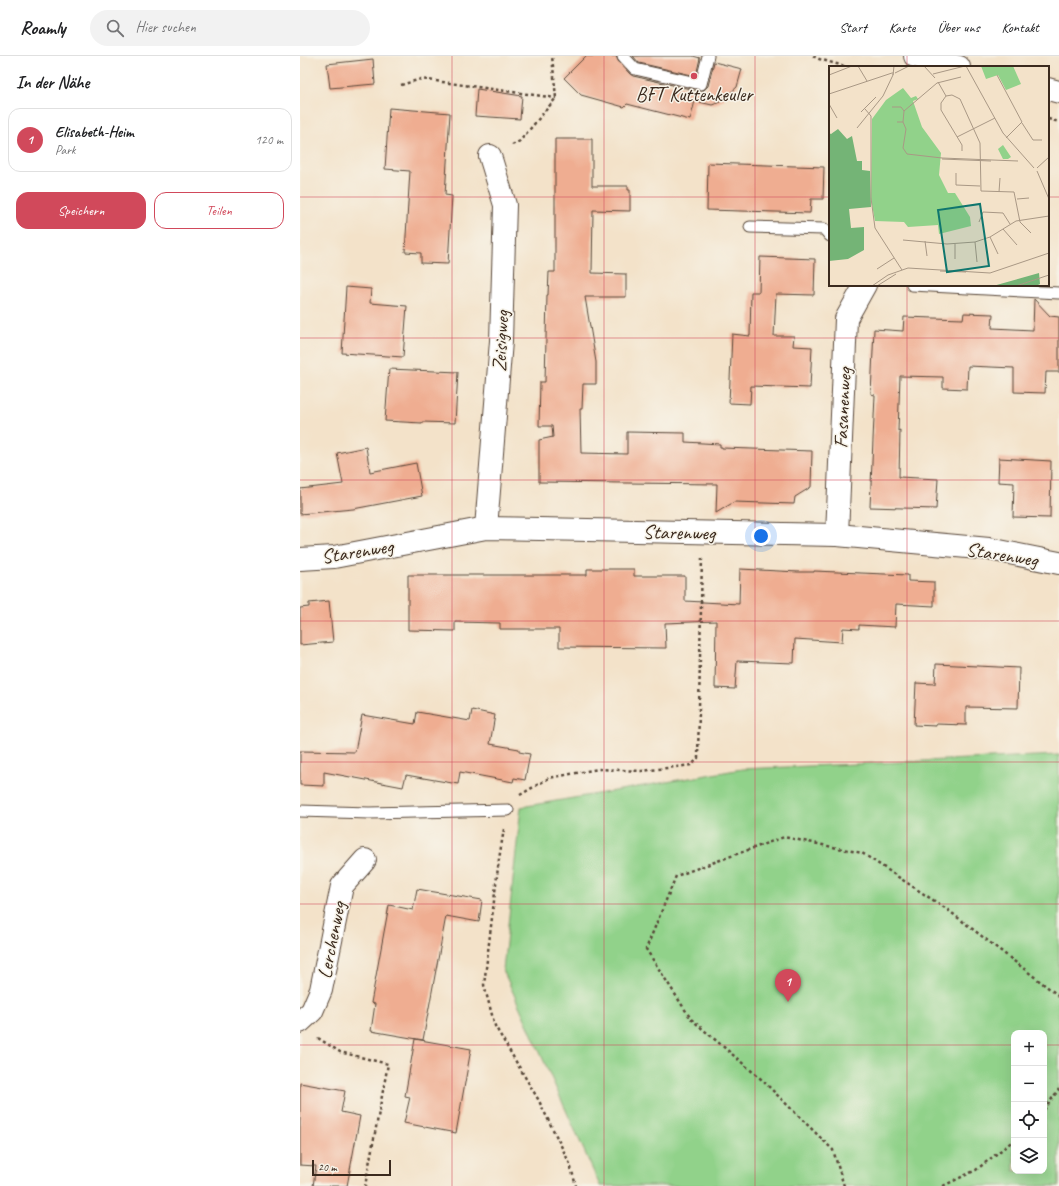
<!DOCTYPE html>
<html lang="de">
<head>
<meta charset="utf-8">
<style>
  body { margin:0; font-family:Caveat,sans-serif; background:#f2f2f2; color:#202124 }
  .controls { position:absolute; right:12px; bottom:12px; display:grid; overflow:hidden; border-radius:8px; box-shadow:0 4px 16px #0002 }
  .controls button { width:36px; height:36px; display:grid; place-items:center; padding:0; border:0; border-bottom:1px solid #e0e0e0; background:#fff; color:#202124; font:20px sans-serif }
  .scale { position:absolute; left:12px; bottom:10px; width:79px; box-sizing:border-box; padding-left:4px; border:2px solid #3b2a1e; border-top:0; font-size:11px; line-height:14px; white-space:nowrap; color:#3b2a1e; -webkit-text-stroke:3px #f7f3e8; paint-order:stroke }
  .you { position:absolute; left:461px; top:480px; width:14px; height:14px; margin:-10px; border:3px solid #fff; border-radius:50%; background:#1a73e8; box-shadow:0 0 0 6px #1a73e833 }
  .badge { display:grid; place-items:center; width:26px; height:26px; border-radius:50%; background:#d1495b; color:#fff; font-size:13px; font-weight:700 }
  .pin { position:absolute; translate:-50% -33px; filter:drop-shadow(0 1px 2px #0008) }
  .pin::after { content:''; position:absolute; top:21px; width:14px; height:12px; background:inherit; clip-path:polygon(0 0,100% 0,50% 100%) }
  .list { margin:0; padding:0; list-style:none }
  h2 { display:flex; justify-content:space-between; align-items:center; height:52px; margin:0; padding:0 16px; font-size:17px }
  h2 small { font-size:13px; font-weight:400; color:#757577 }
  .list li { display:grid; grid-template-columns:26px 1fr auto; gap:12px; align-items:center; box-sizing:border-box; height:64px; margin:0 8px 8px; padding:0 8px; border:1px solid #e0e0e0; border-radius:12px }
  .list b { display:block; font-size:15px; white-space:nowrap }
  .list p { margin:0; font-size:13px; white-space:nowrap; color:#757577 }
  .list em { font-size:13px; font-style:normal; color:#757577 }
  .actions { display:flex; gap:8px; padding:12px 16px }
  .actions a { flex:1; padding:9px 0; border:1px solid #d1495b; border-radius:12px; text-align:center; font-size:14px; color:#d1495b }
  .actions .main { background:#d1495b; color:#fff }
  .icon { flex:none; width:22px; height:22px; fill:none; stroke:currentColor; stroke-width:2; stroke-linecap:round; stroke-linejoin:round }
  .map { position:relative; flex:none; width:759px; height:1130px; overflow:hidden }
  header { display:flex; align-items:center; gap:24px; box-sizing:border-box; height:56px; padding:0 20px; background:#fff; border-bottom:1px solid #e0e0e0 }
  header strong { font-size:19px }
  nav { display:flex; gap:22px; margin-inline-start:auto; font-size:14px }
  .search { width:280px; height:36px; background:#f2f2f2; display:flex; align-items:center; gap:10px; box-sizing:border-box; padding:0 14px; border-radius:22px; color:#757577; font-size:15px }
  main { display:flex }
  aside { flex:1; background:#fff }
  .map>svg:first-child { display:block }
  .green { fill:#91d28a; stroke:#667e54; fill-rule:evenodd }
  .building { fill:#efad91 }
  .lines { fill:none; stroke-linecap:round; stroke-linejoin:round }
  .service-casing { stroke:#574638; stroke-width:13 }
  .minor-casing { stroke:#574638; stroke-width:24 }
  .secondary-casing { stroke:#574638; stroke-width:24 }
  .path { stroke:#574638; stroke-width:2.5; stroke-dasharray:3 3; stroke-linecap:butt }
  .service { stroke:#fff; stroke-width:11 }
  .minor { stroke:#fff; stroke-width:22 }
  .secondary { stroke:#fff; stroke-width:22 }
  .grid { fill:none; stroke:#d1495b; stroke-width:1; stroke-opacity:0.55 }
  .poi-dot { fill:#d1495b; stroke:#f7f3e8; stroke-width:1.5 }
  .labels { text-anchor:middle; stroke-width:3; stroke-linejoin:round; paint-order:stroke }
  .poi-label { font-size:20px; fill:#3b2a1e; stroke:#f7f3e8 }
  .street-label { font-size:20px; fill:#3b2a1e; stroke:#f7f3e8 }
  .inset-road { fill:none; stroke:#a99885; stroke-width:1 }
  .view { fill:#0f766e; fill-opacity:0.15; stroke:#0f766e; stroke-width:2 }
  .inset-edge { fill:none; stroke:#3b2a1e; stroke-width:2 }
</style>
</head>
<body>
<header>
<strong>Roamly</strong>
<div class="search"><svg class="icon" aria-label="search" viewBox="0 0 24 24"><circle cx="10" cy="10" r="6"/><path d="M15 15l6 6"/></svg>Hier suchen</div>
<nav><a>Start</a><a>Karte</a><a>Über uns</a><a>Kontakt</a></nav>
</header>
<main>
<aside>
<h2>In der Nähe<small></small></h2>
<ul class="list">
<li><span class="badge">1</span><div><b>Elisabeth-Heim</b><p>Park</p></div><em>120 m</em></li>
</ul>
<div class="actions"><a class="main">Speichern</a><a>Teilen</a></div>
</aside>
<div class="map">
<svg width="759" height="1130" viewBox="0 0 759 1130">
  <rect width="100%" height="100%" fill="#f7f3e8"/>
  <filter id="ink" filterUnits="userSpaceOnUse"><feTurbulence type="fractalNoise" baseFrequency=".025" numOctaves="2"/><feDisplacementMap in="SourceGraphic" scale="8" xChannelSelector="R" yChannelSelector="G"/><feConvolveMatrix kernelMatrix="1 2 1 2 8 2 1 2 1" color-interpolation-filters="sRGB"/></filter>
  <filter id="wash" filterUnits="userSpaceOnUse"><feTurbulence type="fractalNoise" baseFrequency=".012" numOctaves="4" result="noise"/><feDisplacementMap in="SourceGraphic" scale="16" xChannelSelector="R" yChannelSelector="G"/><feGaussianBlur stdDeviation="0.9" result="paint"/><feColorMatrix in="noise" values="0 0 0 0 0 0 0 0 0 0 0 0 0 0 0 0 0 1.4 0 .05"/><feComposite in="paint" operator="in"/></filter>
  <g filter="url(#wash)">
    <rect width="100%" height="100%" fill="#f3e2c9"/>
    <path class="green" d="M759,699V1130H300L203,914L221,751L442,713ZM714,977H744V1115H714Z"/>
    <g id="blocks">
      <g class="building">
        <polygon points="286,0 316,0 318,5 330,18 333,20 399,35 403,35 408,30 414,6 442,13 437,31 420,46 412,49 395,45 390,64 327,48 324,51 281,39 264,22"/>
        <polygon points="333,0 393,0 400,2 396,20 339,7"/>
        <polygon points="73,3 75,28 30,32 27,8"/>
        <polygon points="177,33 222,40 220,63 175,60"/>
        <polygon points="89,52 150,57 145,139 152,140 148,208 121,207 121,197 105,196 110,115 85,113"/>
        <polygon points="255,83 292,83 292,130 328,130 328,134 330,134 330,155 293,154 292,217 326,218 326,241 285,241 296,306 296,328 283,328 282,353 280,353 281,397 327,398 327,376 385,377 385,386 420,388 420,391 422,391 422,392 512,395 511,431 495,441 494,448 434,446 416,457 417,428 239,426 239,384 253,381 252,370 239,370 240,326 245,326 247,239 248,239 249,216 255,216"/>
        <polygon points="408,107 524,111 523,143 511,143 510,157 407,154"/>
        <polygon points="460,201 515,203 514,239 476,238 474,280 494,280 493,290 512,291 510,332 451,330 450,348 429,347 432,278 450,280 451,236 459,236"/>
        <polygon points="46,231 71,233 70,247 107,250 103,301 42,297"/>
        <polygon points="734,243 750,260 759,261 759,316 746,316 745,337 714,336 714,312 668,310 667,333 643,332 643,321 600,320 598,375 600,374 599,421 638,423 636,453 570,451 575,339 571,338 574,273 603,275 604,261 663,263 664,257 693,258 692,272 733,274"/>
        <polygon points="89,313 158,316 155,367 122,366 122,367 85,365"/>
        <polygon points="66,391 70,416 116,407 122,440 53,453 0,458 0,433 43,428 37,397"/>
        <polygon points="699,402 751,405 750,462 713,461 714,427 698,426"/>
        <polygon points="287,513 334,513 334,520 385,520 385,545 439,548 440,513 498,516 514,516 514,515 608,519 608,525 634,526 634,550 596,548 595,571 559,569 559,573 543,572 542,586 495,583 494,607 437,605 435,633 415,632 416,565 365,567 366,592 259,591 259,573 200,573 200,567 155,566 155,575 108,574 108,519 287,519"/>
        <polygon points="29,545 33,586 0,589 0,552 9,551 9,547"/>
        <polygon points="636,608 719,612 718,652 666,651 666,669 636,668 636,670 614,669 616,627 635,628"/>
        <polygon points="172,654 195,659 190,688 219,693 219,696 230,698 225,724 214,722 213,726 160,716 158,728 106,719 103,731 24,716 24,730 0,729 0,695 55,696 62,659 115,668 117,656 170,665"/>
        <polygon points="117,833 182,844 179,866 146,860 123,984 71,975 75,948 71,947 89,849 113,854"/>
        <polygon points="115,983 171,993 156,1077 104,1067 110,1041 105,1040"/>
        <polygon points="0,1027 45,1035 41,1056 60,1060 47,1130 13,1130 16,1110 0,1109"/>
      </g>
    </g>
  </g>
  <g filter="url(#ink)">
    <use href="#blocks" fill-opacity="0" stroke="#574638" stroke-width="1"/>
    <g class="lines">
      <g class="service-casing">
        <g id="service">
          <polyline points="323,0 335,13 401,28 408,0"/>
          <polyline points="450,171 524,173 530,180"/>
          <polyline points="612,229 759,237"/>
          <polyline points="0,755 69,757 208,754"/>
        </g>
      </g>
      <g class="minor-casing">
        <g id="minor">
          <polyline points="186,472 201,285 205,149 190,100"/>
          <polyline points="537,479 546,263 565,229"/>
          <polyline points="0,503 34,501 186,472 537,479 689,493 759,507"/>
          <polyline points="0,966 12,955 21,934 42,830 65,804"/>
        </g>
      </g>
      <g class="secondary-casing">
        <g id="secondary">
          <polyline points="615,0 659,11"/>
          <polyline points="748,33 759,36"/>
        </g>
      </g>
      <g class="path">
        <polyline points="513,0 519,3 547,11"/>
        <polyline points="101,29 121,23 256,42"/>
        <polyline points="748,63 759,66"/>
        <polyline points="212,89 220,85 256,42 252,0"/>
        <polyline points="220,739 249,722 298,713 342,715 392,709 398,702 402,500"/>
        <polyline points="204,773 199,803 184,929 195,970 238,1043 270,1108 276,1130"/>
        <polyline points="18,982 40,996 88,1008 65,1130"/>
        <polyline points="744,1054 759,1033"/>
        <polyline points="544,1130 533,1094 461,1023 391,963 346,893 376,820 484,781 562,797 648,854 759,940"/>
        <polyline points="643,1130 676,1114 714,1084"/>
      </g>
      <use href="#service" class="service"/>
      <use href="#minor" class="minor"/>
      <use href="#secondary" class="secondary"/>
    </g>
  </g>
  <path class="grid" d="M152,0V1130M304,0V1130M455,0V1130M607,0V11M0,141H530M748,141H759M607,229V1130M0,282H759M0,424H759M0,565H759M0,706H759M0,848H759M0,989H714M744,989H759"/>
  <circle class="poi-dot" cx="394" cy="20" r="4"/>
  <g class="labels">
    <g class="poi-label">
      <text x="394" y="45">BFT Kuttenkeuler</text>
    </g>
    <g class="street-label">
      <text transform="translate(200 285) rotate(-87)" y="7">Zeisigweg</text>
      <text transform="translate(542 352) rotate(-87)" y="7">Fasanenweg</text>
      <text transform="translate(379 476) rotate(1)" y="7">Starenweg</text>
      <text transform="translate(57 495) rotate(-9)" y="7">Starenweg</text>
      <text transform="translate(702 498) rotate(9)" y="7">Starenweg</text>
      <text transform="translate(31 884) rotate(-79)" y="7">Lerchenweg</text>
    </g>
  </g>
  <g transform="translate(529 10)">
    <rect width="220" height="220" fill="#f3e2c9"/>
    <path d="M152,0H184L192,18L177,24L169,9L157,13ZM74,22L82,32L87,30L89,33L84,35L93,61L112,87L110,109L119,127H126L141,151L142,160L110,168L109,159L79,161L75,156L46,155L42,133L43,53L57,34ZM174,79L182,91L179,93H174L169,83Z" fill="#91d28a"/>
    <path d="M9,63L18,73L23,70L28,95H33V104L41,105L42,141L20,143L22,162L35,161V184L19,193L0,195V67L2,68ZM210,207L211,218L207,220H164Z" fill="#74b476"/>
    <path class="inset-road" d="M29,0L38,15M95,0L106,12M137,0L174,67L205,102M64,6V9L65,0M66,7L80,0M104,8L136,0M0,9L23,0M168,9L193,56L177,72M109,16L117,30M0,28L63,7M117,30L123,29L131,33L151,77L152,125L185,126L191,156L202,167M117,30L112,37V44L133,79V85M0,38L8,52M63,41H72L75,45L108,17L132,11M36,43L42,50V132L46,162L73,204M32,46L47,31M68,56H74L75,45M74,56L77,63L74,82L78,88L113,92M193,57L204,74H213M28,62L54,30L64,9M128,71L166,52M113,92L189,95M113,93L162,95M208,102L220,91M208,105L220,133M127,107V119L151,120M170,126L171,112M188,133L200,132M150,156L154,146L174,147L181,158M174,163L188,179M161,171L169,188M74,174L118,178L146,176L161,171L187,155L220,150M96,175L98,190M146,176L148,196M126,178V193M48,203L65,192M111,205L137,206M43,220L59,209L79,202L161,207L220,187M48,220L67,208M187,220L220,209"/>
    <path class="view" d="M151,138L160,200L118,206L109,144Z"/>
    <rect width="220" height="220" class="inset-edge"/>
  </g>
</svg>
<div class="controls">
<button>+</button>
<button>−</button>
<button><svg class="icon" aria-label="locate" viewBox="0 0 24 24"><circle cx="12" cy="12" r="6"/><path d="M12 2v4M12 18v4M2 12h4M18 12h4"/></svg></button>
<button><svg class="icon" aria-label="layers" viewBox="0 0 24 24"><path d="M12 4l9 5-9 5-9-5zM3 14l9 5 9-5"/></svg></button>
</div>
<div class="scale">20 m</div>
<div class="you"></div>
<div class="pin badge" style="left:488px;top:946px">1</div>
</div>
</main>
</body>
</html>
